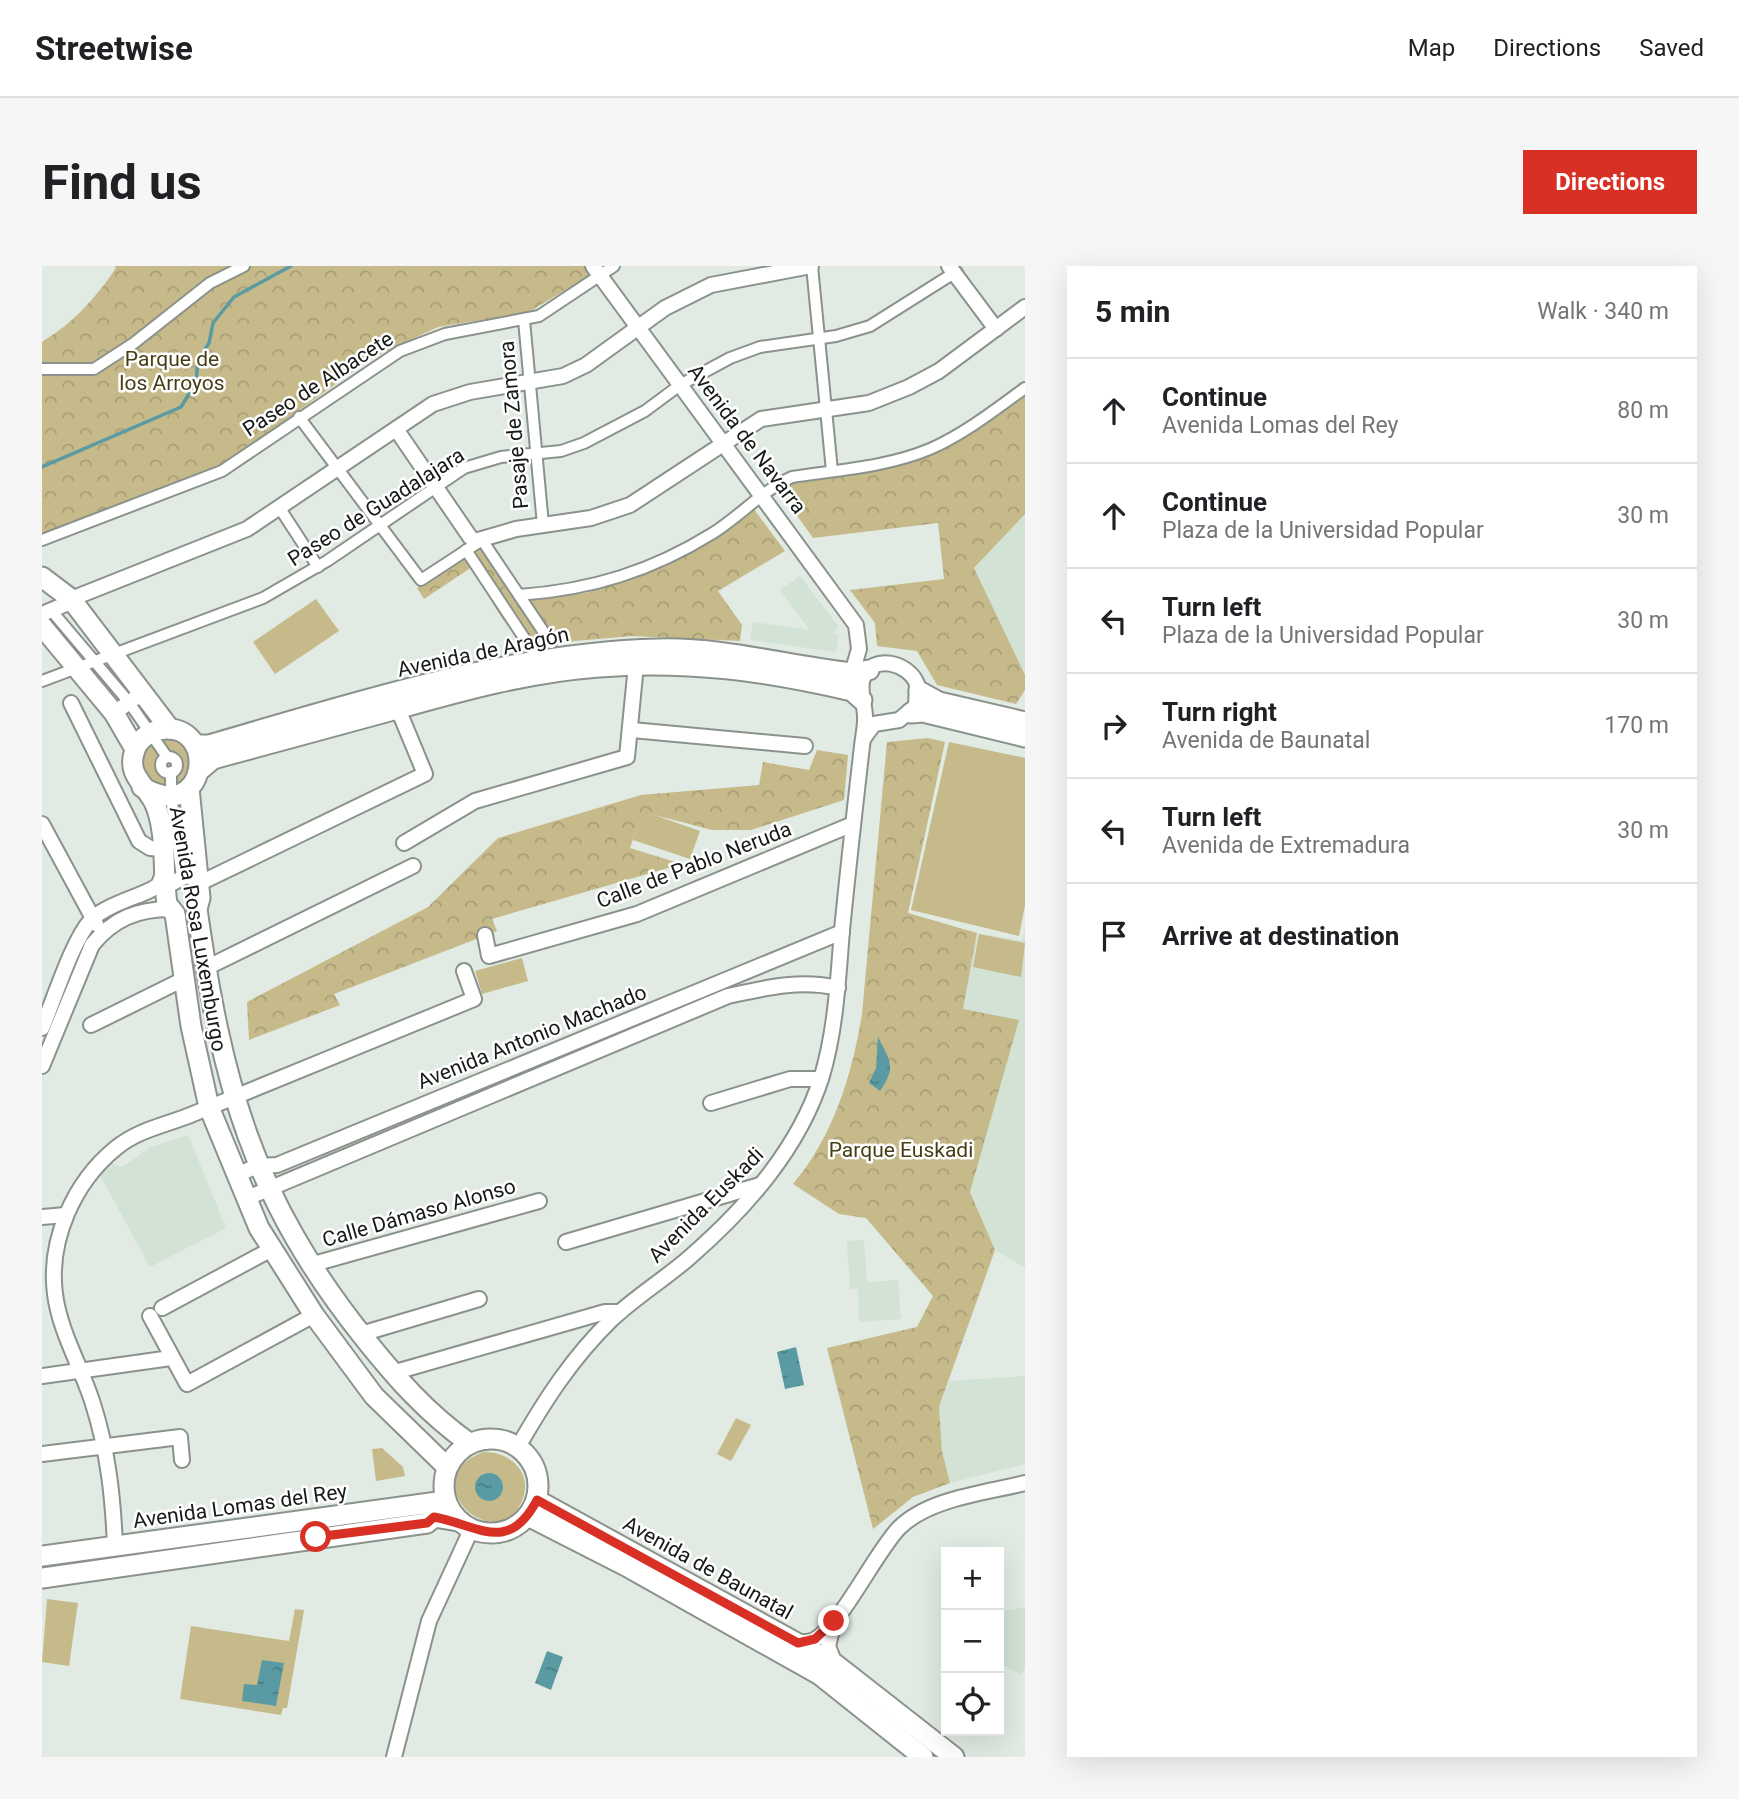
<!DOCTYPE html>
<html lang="en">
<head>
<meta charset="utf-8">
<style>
  body { margin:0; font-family:Roboto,sans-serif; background:#f6f6f6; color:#202124 }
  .controls { position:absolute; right:21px; bottom:21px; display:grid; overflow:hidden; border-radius:0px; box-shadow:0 7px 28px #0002 }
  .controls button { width:63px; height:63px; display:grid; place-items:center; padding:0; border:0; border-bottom:2px solid #e0e0e0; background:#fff; color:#202124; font:35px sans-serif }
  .stop { position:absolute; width:21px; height:21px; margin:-16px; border:5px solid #d93025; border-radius:50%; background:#fff }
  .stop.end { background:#d93025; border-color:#fff; box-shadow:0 2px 7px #0008 }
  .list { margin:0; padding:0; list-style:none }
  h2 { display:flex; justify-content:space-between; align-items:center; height:91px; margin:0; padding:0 28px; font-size:30px }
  h2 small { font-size:23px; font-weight:400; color:#757577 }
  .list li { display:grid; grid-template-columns:46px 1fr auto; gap:21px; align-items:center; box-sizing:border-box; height:105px; padding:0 28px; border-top:2px solid #e0e0e0 }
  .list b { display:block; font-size:26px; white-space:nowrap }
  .list p { margin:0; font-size:23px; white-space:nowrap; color:#757577 }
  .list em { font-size:23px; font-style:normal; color:#757577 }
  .icon { flex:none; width:38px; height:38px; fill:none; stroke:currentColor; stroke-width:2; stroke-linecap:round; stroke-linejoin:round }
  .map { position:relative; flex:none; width:983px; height:1491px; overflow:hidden; border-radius:0px }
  header { display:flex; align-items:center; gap:42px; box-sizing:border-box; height:98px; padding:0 35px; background:#fff; border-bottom:2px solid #e0e0e0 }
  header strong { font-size:33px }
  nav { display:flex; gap:38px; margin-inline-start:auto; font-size:24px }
  .intro { display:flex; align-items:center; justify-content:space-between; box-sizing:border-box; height:168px; padding:0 42px }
  h1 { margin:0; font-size:49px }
  .button { padding:18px 32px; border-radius:0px; background:#d93025; color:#fff; font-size:24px; font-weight:700 }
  main { display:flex; gap:42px; padding:0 42px }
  aside { flex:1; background:#fff; border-radius:0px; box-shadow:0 7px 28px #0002 }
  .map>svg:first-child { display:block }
  .built { fill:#d2e2d5 }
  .park { fill:url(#park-crowns) }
  .garden { fill:#c6ba8a; fill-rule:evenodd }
  .water { fill:url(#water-ripples) }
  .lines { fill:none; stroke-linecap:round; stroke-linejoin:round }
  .stream { stroke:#599aa3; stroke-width:3.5 }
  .pedestrian-tunnel { stroke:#b9c0ba; stroke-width:10; stroke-dasharray:10 5; stroke-linecap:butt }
  .pedestrian-casing { stroke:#8a928b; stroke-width:14 }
  .minor-casing { stroke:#8a928b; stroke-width:18 }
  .secondary-casing { stroke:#8a928b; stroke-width:23 }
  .pedestrian { stroke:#fff; stroke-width:10 }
  .minor { stroke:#fff; stroke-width:14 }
  .secondary { stroke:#fff; stroke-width:19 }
  .route { stroke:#d93025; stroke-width:9 }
  .labels { text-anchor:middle; stroke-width:5; stroke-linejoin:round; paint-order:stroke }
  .park-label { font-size:21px; fill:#473d15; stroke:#fff }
  .street-label { font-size:21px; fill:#171a17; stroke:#fff }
</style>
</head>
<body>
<header>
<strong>Streetwise</strong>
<nav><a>Map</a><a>Directions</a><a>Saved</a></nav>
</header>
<div class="intro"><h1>Find us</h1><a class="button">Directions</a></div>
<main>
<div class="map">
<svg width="983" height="1491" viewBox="0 0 983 1491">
  <defs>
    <pattern id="park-crowns" width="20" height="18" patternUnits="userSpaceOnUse" patternTransform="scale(1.75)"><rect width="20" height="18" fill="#c6ba8a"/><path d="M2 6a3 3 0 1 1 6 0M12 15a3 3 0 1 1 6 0" fill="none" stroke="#a99f76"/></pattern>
    <pattern id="water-ripples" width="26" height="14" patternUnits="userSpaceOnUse" patternTransform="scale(1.75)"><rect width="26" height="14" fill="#599aa3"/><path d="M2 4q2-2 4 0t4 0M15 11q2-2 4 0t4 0" fill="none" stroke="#497d84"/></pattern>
  </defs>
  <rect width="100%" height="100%" fill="#e1eae3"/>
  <g class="built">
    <polygon points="983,248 983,409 932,302"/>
    <polygon points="758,310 796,360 792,368 797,369 794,386 708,374 711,356 768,364 738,324"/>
    <polygon points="983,663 983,1002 953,984 928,926 934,898 921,743 935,667 980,675"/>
    <polygon points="146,869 184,962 108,1001 58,909 70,897 80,901 109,881"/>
    <polygon points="822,974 825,1016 856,1014 859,1053 817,1056 816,1023 808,1023 805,975"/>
    <polygon points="983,1110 983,1198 908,1217 900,1185 897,1141 908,1115"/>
    <polygon points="983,1341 983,1400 980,1409 957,1397 957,1346"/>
  </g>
  <g class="park">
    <path d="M72,0H563L487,46L396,61L330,92L182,198L0,268V76C31,57 54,32 74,2Z"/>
    <polygon points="983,127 983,248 932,302 983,409 983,424 974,438 895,419 875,385 835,380 833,357 808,324 902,313 896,257 771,272 736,223 741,218 851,200"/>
    <path d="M711,242L743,285L676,325L700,359L698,375L590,370L488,379C461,365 446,326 430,301L382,333L375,322L431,284L441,283L476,335L544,327L589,312Z"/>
    <path d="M886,472L903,476L866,647L935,667L921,743L977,754L928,926L953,984L897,1141L900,1185L908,1217L871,1231L831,1263L785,1082L875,1061L891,1030L824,952L797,948L751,918C791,871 810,809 820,748L845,476Z"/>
    <polygon points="775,484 806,489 802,534 709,564 670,564 601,546 588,582 640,598 450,653 455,665 292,728 298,739 207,774 205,736 386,641 456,572 599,529 717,519 721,496 767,504"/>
  </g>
  <g class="garden">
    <polygon points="274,333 297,365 233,408 211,376"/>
    <circle cx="125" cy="498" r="24"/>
    <polygon points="907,476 983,492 983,639 977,670 869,644"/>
    <polygon points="601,545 658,565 648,593 591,574"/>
    <polygon points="937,668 983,677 979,711 931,701"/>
    <polygon points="480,692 486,715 440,728 433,705"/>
    <polygon points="694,1152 709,1159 689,1195 675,1188"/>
    <polygon points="340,1182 361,1201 363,1210 334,1215 330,1183"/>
    <path d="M441,1186C468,1185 492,1207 480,1235C453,1293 369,1214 441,1186ZM443,1207L461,1218L460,1227L444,1235L434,1225L436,1212Z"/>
    <polygon points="5,1333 36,1337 27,1400 0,1396"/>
    <polygon points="253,1343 262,1344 245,1442 241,1442 239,1449 138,1433 149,1360 247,1375"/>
  </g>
  <g class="water">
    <path d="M836,771C848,795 855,801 838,825L827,817L834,802Z"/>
    <polygon points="754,1081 762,1119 743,1123 735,1086"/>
    <circle cx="447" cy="1221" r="14"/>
    <polygon points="505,1385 521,1391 509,1424 493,1417"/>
    <polygon points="220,1394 242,1397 234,1440 200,1435 202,1418 215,1419"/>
  </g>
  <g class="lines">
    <polyline class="stream" points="0,201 139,141 154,116 156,94 167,77 171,57 192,31 249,0"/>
    <polyline class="pedestrian-tunnel" points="912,7 921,0"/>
    <g class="pedestrian-casing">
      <g id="pedestrian">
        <polyline points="770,0 790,205"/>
        <polyline points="482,54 501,259"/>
        <polyline points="0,103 52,103 92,77 168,17 202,0"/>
        <polyline points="257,151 379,314 440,274 509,377"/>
        <polyline points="237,241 276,301"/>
        <polyline points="0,274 180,205 358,85 403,68 497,50 572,0"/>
        <polyline points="424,284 496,393"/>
        <path d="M477,329C549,324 610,305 671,267C698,250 721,224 750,211C796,204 845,201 888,183C922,168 953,144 983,122"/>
        <polyline points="14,350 86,435 125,491"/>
        <polyline points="0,415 221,332 285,295 422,202 459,191 519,185 542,177 603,145 638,119 688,92 718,81 794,70 828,60 912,7"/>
        <circle cx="127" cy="499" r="8"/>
        <polyline points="129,506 129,530 140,611"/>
      </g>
    </g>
    <g class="minor-casing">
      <g id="minor">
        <polyline points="551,0 814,359 817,383 810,407"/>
        <polyline points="907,0 954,63"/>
        <polyline points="354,163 428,271 433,275 474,263 549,252 588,239 719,153 827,137 867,121 897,105 983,41"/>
        <polyline points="29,333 205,263 391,138 428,126 521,110 544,99 623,42 669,19 769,0"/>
        <polyline points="0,348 31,335"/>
        <polyline points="29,437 97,575 108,582 120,583"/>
        <polyline points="72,447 99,428"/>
        <polyline points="590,464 763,480"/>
        <polyline points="0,558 54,658"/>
        <polyline points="362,577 433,535 585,491 594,399"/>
        <polyline points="156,618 383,508 356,443"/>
        <polyline points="125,620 144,610 155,613"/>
        <polyline points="443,669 447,690 595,648 811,558"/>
        <polyline points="164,702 371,600"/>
        <polyline points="49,759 142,713"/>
        <path d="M0,762C12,734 30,675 49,654C65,637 108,628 116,619C119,615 120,608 122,604"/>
        <path d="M0,800L50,679C71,653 95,643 129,643"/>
        <polyline points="669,837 748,813 779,813"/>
        <polyline points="195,909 215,900 235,899 800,666"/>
        <path d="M205,932L686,730C723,722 758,713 796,722"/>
        <polyline points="0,951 24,949"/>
        <polyline points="524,976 718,919"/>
        <polyline points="268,999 497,935"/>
        <polyline points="120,1042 228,984"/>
        <polyline points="108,1050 145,1118 272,1049"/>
        <polyline points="319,1068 437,1033"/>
        <polyline points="350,1107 563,1046 578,1046"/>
        <polyline points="0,1110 129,1092"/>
        <path d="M476,1181C503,1134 530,1092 569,1054C593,1031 623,1013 648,991C704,942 757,883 780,810C794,762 796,714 800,664C806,603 813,541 820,480C821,471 823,462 823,454C824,440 816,425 821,412C831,387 867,397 875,418L874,440L857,454L832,458L821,473"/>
        <polyline points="0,1188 138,1171 140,1194"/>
        <path d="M73,1280C71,1231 66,1185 51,1138C40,1102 18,1067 13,1028C6,974 32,916 74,882C97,863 125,859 151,848C245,810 338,771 432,733L422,705"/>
        <polyline points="792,1356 786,1380 793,1398"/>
        <path d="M756,1377C761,1376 768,1376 772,1374C798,1361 833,1287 857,1262C887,1232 944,1227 983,1217"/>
        <polyline points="352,1491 387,1355 429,1264"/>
      </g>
    </g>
    <g class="secondary-casing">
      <g id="secondary">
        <polyline points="0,311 29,333 128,463"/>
        <polyline points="0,360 72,447 93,483"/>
        <polyline points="877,425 897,436 983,456"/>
        <polyline points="869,447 881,446 983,471"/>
        <path d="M153,479H167C309,438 468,386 616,383C682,381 745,400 810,407L827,404"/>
        <path d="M158,504L171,493C232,476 294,460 355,443C422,424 488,406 557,401C644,394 726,405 810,425L820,434"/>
        <path d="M100,521C168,561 177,452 117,464C107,466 96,474 93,484C84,508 102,517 112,536C126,566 120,606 125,638L133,648L149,760L167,841L217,962L272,1049L332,1130L405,1201"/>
        <path d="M147,522L158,632L155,643C180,817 210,932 323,1073C355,1113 385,1147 427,1177"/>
        <circle cx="449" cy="1220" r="47"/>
        <polyline points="495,1234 793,1398 912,1491"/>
        <polyline points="486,1250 584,1300 778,1409 881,1491"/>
        <polyline points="0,1290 403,1235"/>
        <polyline points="0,1312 385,1257 392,1251 416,1255"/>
      </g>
    </g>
    <use href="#pedestrian" class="pedestrian"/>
    <use href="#minor" class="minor"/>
    <use href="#secondary" class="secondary"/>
  </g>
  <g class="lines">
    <path class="route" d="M274,1271L385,1257L392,1251C436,1259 466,1289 495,1234L756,1377L773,1373L792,1355"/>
  </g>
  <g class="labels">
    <g class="park-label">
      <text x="130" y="100">Parque de<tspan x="130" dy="24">los Arroyos</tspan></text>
      <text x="859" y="891">Parque Euskadi</text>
    </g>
    <g class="street-label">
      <text transform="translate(276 118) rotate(-33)" y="7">Paseo de Albacete</text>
      <text transform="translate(472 159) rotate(-95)" y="7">Pasaje de Zamora</text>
      <text transform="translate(705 173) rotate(53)" y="7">Avenida de Navarra</text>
      <text transform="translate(334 241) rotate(-32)" y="7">Paseo de Guadalajara</text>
      <text transform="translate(441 386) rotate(-12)" y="7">Avenida de Aragón</text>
      <text transform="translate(652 599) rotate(-21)" y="7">Calle de Pablo Neruda</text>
      <text transform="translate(156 663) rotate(80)" y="7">Avenida Rosa Luxemburgo</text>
      <text transform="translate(490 771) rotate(-22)" y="7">Avenida Antonio Machado</text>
      <text transform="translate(664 939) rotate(-45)" y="7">Avenida Euskadi</text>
      <text transform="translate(377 947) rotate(-16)" y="7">Calle Dámaso Alonso</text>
      <text transform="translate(198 1240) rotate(-8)" y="7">Avenida Lomas del Rey</text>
      <text transform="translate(666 1302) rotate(29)" y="7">Avenida de Baunatal</text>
    </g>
  </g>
</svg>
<div class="controls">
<button>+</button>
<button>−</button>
<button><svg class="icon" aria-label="locate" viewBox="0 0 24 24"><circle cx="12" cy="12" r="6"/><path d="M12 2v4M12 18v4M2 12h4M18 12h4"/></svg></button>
</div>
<div class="stop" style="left:274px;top:1271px"></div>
<div class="stop end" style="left:792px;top:1355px"></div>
</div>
<aside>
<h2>5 min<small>Walk · 340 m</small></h2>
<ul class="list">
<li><svg class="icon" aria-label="ahead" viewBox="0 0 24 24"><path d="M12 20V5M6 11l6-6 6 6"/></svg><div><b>Continue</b><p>Avenida Lomas del Rey</p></div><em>80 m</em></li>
<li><svg class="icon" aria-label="ahead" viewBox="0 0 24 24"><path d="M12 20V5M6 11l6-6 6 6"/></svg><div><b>Continue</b><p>Plaza de la Universidad Popular</p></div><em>30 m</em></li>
<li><svg class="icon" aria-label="left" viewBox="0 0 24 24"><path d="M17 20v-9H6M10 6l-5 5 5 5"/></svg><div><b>Turn left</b><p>Plaza de la Universidad Popular</p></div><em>30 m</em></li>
<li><svg class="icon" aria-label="right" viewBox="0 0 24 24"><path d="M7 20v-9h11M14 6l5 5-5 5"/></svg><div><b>Turn right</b><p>Avenida de Baunatal</p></div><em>170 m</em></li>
<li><svg class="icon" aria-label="left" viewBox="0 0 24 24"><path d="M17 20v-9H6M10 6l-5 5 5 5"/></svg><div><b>Turn left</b><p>Avenida de Extremadura</p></div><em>30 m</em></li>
<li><svg class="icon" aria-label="arrive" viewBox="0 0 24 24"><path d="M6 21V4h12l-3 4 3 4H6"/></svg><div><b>Arrive at destination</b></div></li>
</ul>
</aside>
</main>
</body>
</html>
